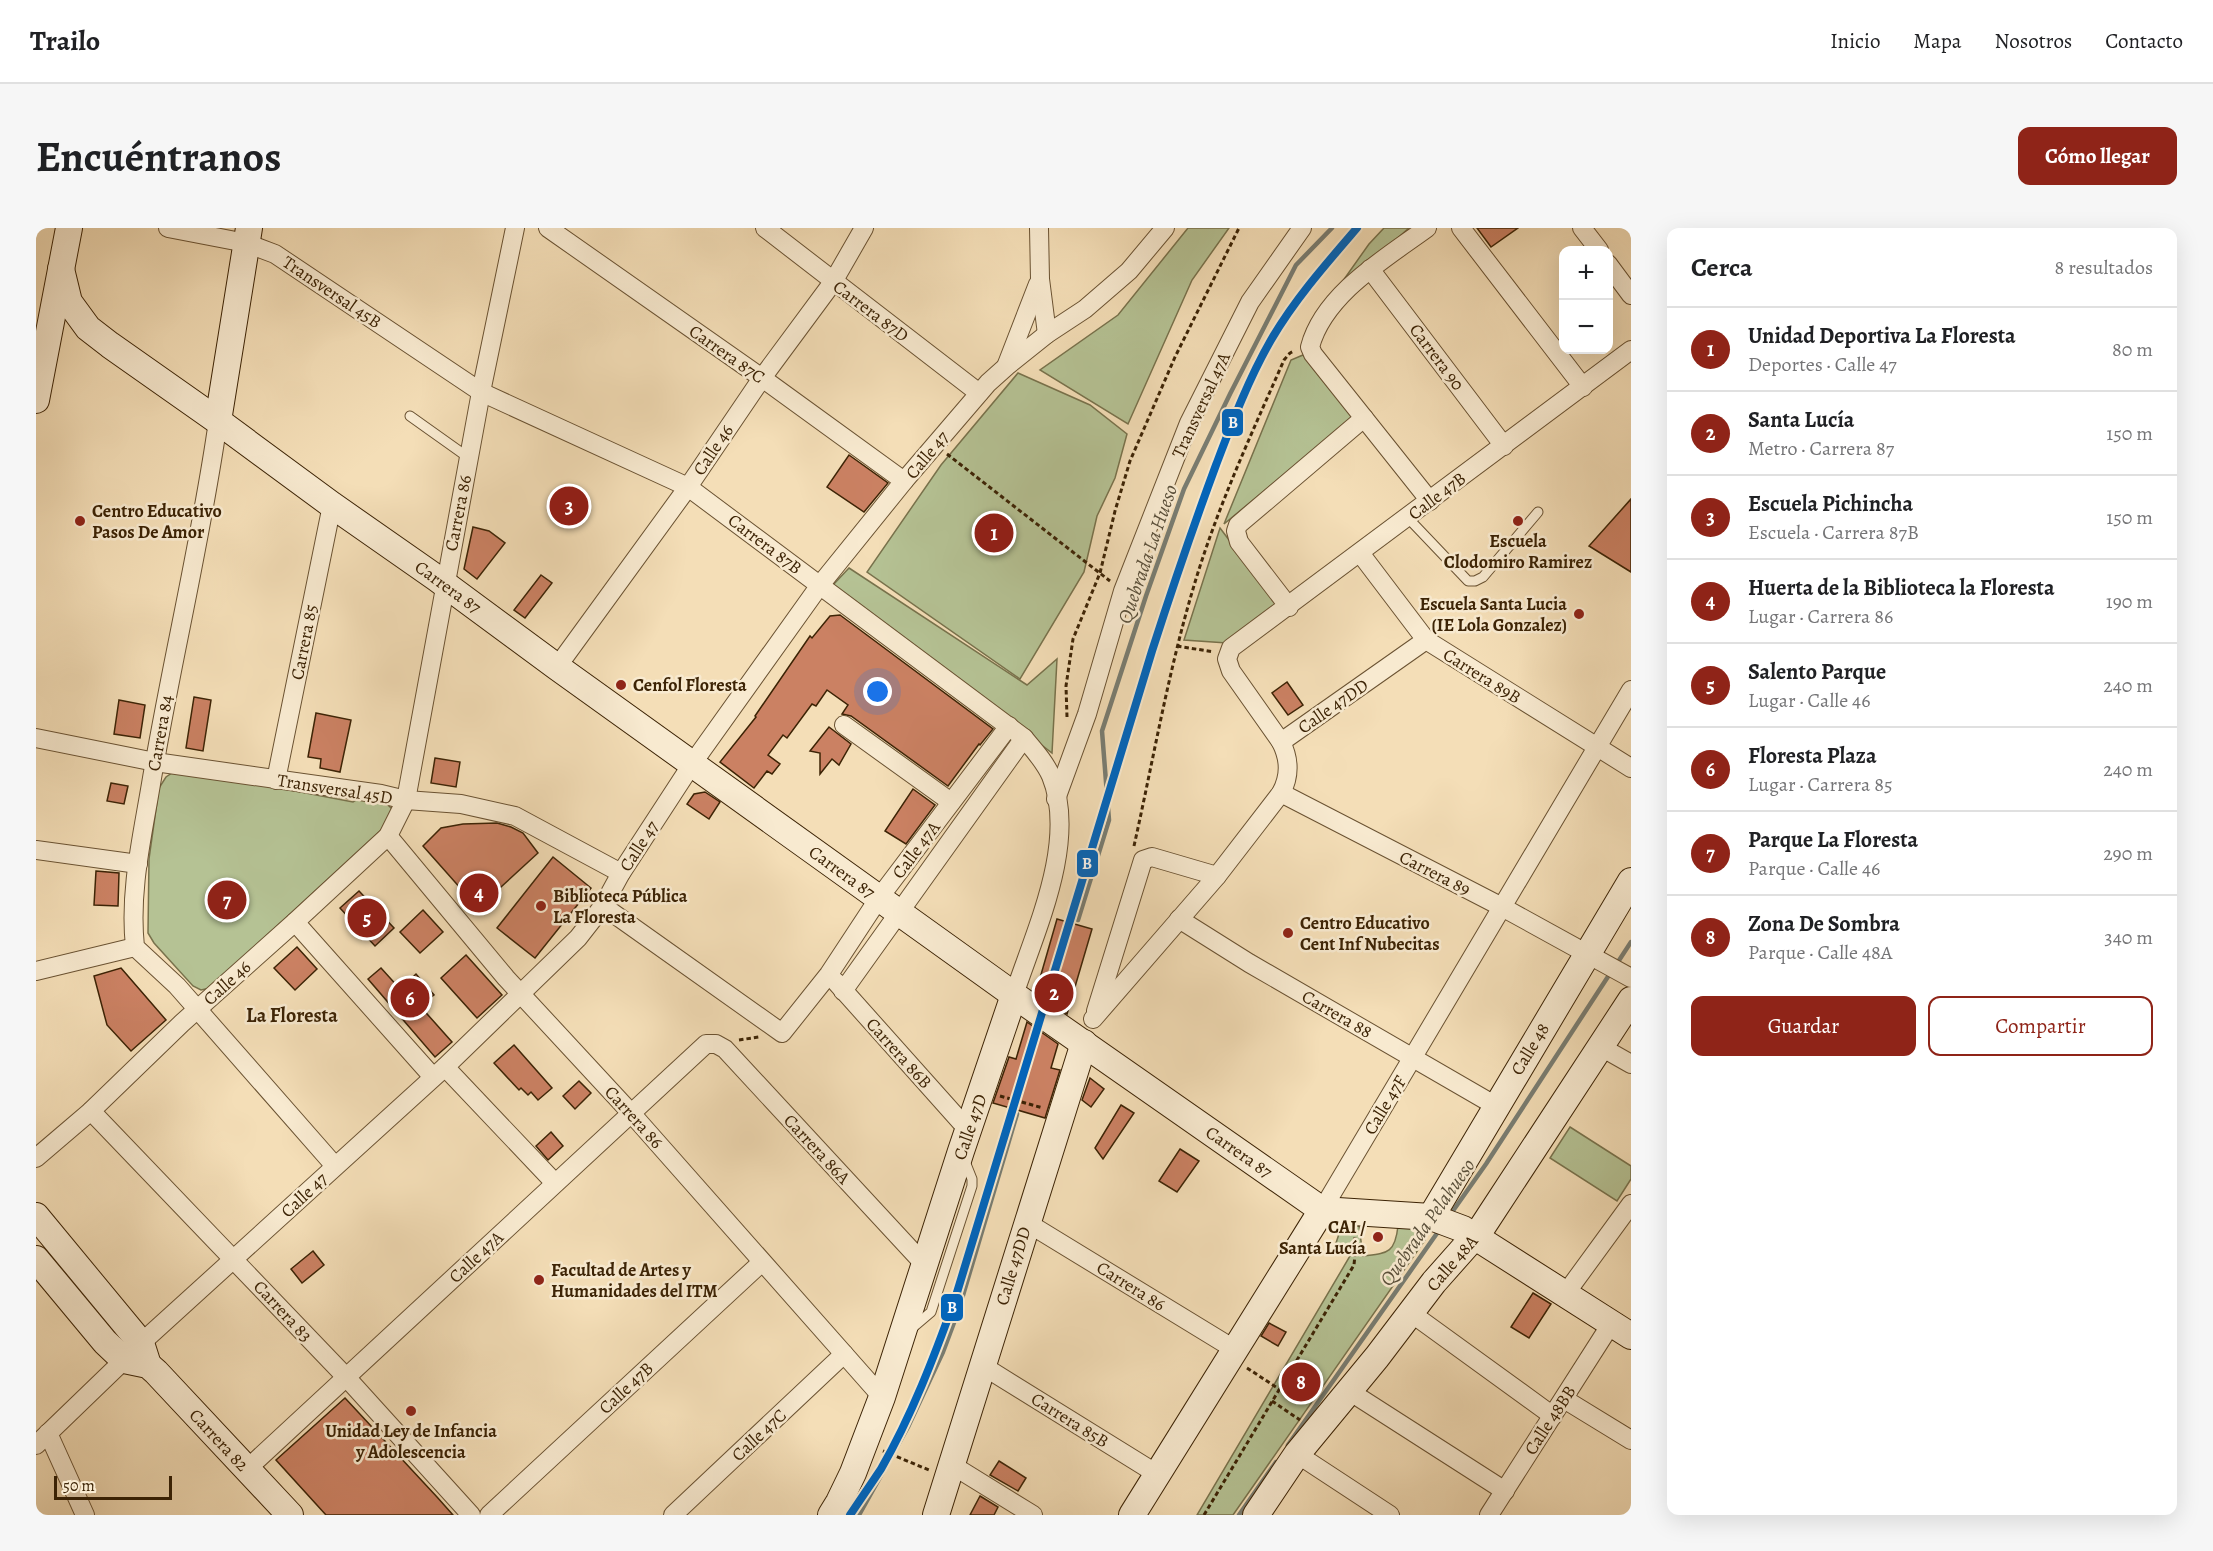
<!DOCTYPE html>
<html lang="es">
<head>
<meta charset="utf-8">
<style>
  body { margin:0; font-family:Alegreya,serif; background:#f6f6f6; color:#202124 }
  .controls { position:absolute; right:18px; top:18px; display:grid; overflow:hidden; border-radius:12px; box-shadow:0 6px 24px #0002 }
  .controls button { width:54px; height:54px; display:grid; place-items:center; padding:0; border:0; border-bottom:2px solid #e0e0e0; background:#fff; color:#202124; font:30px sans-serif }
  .scale { position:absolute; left:18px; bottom:15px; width:118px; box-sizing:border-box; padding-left:6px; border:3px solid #3c2305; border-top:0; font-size:16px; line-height:21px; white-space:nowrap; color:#3c2305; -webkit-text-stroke:4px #f8ead0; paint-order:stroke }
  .you { position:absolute; left:842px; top:464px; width:21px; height:21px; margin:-15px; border:4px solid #fff; border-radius:50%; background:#1a73e8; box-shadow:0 0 0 9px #1a73e833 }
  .badge { display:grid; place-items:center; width:39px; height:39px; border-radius:50%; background:#8f2418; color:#fff; font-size:20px; font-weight:700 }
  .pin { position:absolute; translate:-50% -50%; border:3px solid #fff; box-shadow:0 2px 6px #0006 }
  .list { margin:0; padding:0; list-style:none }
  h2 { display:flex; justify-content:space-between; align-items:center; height:78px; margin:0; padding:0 24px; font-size:26px }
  h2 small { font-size:20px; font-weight:400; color:#757577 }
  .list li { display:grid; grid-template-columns:39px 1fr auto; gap:18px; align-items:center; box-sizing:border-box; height:84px; padding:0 24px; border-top:2px solid #e0e0e0 }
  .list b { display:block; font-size:22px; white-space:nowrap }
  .list p { margin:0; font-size:20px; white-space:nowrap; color:#757577 }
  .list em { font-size:20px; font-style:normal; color:#757577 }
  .actions { display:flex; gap:12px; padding:18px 24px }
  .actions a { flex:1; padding:14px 0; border:2px solid #8f2418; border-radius:12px; text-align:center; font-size:21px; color:#8f2418 }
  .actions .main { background:#8f2418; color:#fff }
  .map { position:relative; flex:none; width:1595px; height:1287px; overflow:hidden; border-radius:12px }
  header { display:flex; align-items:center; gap:36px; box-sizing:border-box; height:84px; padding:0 30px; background:#fff; border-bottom:2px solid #e0e0e0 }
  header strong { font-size:28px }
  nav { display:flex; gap:33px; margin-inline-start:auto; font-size:21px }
  .intro { display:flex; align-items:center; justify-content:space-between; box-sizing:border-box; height:144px; padding:0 36px }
  h1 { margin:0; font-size:42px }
  .button { padding:15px 27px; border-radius:12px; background:#8f2418; color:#fff; font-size:21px; font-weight:700 }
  main { display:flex; gap:36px; padding:0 36px }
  aside { flex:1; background:#fff; border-radius:12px; box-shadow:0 6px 24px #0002 }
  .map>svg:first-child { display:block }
  .green { fill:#b5c294; stroke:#78724c; stroke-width:1.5 }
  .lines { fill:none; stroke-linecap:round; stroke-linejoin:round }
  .stream { stroke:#797d72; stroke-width:4.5 }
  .building { fill:#cb8163; stroke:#3c2305; stroke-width:1.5 }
  .lane-casing { stroke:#6a5232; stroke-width:11 }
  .street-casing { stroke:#6a5232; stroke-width:20 }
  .secondary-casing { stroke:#3c2305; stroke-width:28 }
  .path { stroke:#3c2305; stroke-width:3; stroke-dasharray:4.5 3; stroke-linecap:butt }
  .lane { stroke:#f8ead0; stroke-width:9 }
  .street { stroke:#f8ead0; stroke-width:18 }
  .secondary { stroke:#f8ead0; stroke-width:26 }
  .metro-1-casing { stroke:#f8ead0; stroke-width:12 }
  .metro-1 { stroke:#0065bd; stroke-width:8 }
  .poi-dot { fill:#8f2418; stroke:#f8ead0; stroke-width:2 }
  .labels { text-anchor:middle; stroke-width:5; stroke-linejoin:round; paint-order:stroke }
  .street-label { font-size:18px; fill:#3c2305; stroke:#f8ead0 }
  .poi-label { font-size:18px; font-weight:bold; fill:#3c2305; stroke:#f8ead0; text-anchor:start }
  .water-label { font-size:20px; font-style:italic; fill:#5a503b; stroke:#f8ead0 }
  .neighbourhood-label { font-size:20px; font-weight:bold; fill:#3c2305; stroke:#f8ead0 }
  .line-badge { stroke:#f8ead0; stroke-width:2 }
  .badge-label { font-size:16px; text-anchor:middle; font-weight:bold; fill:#fff }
</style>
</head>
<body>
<header>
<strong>Trailo</strong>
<nav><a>Inicio</a><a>Mapa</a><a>Nosotros</a><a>Contacto</a></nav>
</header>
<div class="intro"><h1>Encuéntranos</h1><a class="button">Cómo llegar</a></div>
<main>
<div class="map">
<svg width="1595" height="1287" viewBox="0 0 1595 1287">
  <rect width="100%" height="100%" fill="#f4deb7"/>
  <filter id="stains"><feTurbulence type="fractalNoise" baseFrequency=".00333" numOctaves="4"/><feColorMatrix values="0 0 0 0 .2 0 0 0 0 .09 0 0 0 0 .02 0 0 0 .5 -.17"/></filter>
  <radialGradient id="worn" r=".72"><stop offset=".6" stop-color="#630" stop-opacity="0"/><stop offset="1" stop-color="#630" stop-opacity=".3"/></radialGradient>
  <g class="green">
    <polygon points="1152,0 1193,0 1156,52 1092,196 1004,142 1082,87"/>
    <polygon points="1348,0 1373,0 1330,38 1287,81 1333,16"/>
    <polygon points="1267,127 1319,188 1188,296 1255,132"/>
    <polygon points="982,145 1054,177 1091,206 1079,250 1061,288 1048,344 984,451 831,344 905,237"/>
    <polygon points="1184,300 1242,377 1191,415 1148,412"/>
    <polygon points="813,340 991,457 1021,431 1016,525 797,357"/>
    <polygon points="142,541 317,574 328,567 349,574 357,582 356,592 174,760 165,762 157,758 118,715 112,705 113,631 123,560 130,549"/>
    <polygon points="1534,899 1595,938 1595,951 1581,973 1514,930"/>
    <path d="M1375,997L1385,1004L1389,1012L1197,1287H1161L1314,1028L1299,1018L1305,1000L1323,998L1327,1028C1351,1025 1359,1026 1362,998Z"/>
  </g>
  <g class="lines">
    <g class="stream">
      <polyline points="1042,692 1073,592 1066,503 1110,368 1148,261 1194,166 1260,37 1296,0"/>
      <polyline points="1580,737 1595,714"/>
      <polyline points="1414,987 1450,936 1575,744"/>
      <polyline points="1252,1217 1404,1001"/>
      <polyline points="823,1287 872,1199 907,1124 922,1084 981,886"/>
      <polyline points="1203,1287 1240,1234"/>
    </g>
  </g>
  <g class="building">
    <polygon points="1441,0 1482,0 1455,19"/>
    <polygon points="813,227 852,255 828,284 791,259"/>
    <polygon points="1595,271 1595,344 1553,318"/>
    <polygon points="437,299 453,303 469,315 441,351 428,341"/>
    <polygon points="505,347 516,355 489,390 478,382"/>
    <polygon points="804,387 957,501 944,517 943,516 912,558 815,488 806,486 812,477 791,462 780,478 776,476 751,510 747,507 732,527 744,536 736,546 731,543 718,560 684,534 720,489 719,488 774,408 776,410 794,388"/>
    <polygon points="1251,454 1267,477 1252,487 1236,465"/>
    <polygon points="158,469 175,472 167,523 150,520"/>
    <polygon points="83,472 109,477 104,510 78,506"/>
    <polygon points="280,485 315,492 304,544 284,540 285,531 272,529"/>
    <polygon points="793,499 815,516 803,537 796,531 784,546 784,525 774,523"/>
    <polygon points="399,530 424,534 420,559 395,555"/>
    <polygon points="75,555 92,558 88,576 71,573"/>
    <polygon points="877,561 899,577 870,616 849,603"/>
    <polygon points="669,564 684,574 673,591 651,576 658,566"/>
    <polygon points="461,595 475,599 487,605 502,625 442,680 387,618 405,600 427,596"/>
    <polygon points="517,629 555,660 499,730 461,700"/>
    <polygon points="60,643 83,645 82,678 58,677"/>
    <polygon points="323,663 358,700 339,718 304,680"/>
    <polygon points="387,682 407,704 384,725 364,704"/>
    <polygon points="1021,691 1056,701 1031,786 1000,764"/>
    <polygon points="261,719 281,741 259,762 238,740"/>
    <polygon points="430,727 466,767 441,790 405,750"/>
    <polygon points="85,740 130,792 95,823 71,797 58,748"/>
    <polygon points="345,740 364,761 380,746 398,767 384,778 416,814 399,829 332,751"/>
    <polygon points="991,794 1022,816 1015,840 1024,842 1009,890 957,875 973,829 980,831"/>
    <polygon points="478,817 516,860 502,872 495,864 492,867 485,860 483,862 458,835"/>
    <polygon points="1054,850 1068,861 1055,879 1046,872"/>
    <polygon points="543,853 555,865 539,881 527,868"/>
    <polygon points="1085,877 1098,885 1067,931 1059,920"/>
    <polygon points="515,904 527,918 512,932 500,918"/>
    <polygon points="1144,921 1163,933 1141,964 1123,953"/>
    <polygon points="277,1023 288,1037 266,1055 255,1041"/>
    <polygon points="1497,1065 1515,1076 1493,1110 1475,1099"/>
    <polygon points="1233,1095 1250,1104 1242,1118 1225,1108"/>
    <polygon points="309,1170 401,1269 417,1287 290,1287 240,1232"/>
    <polygon points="963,1233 990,1250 982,1263 954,1247"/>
    <polygon points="944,1268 962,1279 958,1287 934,1287"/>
  </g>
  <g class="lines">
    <g class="lane-casing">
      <g id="lane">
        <polyline points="374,188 433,230"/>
        <polyline points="1372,290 1432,353 1439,353 1447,349 1502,284"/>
        <polyline points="875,1101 895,1084 936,958 936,951 928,931"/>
      </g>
    </g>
    <g class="street-casing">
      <g id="street">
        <path d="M132,0L210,15L239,26L445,164L652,259L988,510C998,522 1009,534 1015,548C1042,614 999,703 978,767"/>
        <polyline points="512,0 726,150 868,253"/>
        <polyline points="729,0 943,165"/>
        <polyline points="1003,0 1004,51 1011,106"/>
        <path d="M1391,0C1350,30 1288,66 1274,119L1277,126L1394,273"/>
        <polyline points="1425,0 1547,159"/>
        <polyline points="1546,0 1563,22"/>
        <polyline points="1572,36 1595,67"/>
        <polyline points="1334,41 1468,218"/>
        <polyline points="971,136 1002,56"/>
        <path d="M182,193C165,314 135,435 115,556C106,610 93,664 99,719L141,758L299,938"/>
        <polyline points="1324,325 1390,412 1595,540"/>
        <polyline points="1253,379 1203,314 1200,303 1202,297 1328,190"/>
        <polyline points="521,439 652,259 726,150 797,54 828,0"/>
        <polyline points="808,497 915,574"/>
        <polyline points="0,510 119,534 345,566 370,572 425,576 479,588 585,645"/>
        <polyline points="1245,514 1390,412"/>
        <polyline points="240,552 296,277"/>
        <polyline points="1245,565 1466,679 1595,750"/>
        <polyline points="1020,571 1051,486 1087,363 1153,195 1214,74 1266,0"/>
        <polyline points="352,608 470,750 595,885 846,1169"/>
        <polyline points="0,622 102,636"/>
        <polyline points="567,678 746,805 793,746 843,670 973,498"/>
        <polyline points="1143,691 1213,735 1460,878"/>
        <polyline points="259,694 397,849"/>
        <polyline points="0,743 99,719"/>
        <polyline points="800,754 933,903"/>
        <polyline points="807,763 988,510"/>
        <polyline points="1060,783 1107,632 1116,629 1181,648"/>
        <path d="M1057,791L1181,648L1245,565C1254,548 1254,532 1245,514L1195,443L1191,431L1195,420L1595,122"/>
        <polyline points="1565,819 1595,836"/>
        <polyline points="409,839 519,955"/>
        <polyline points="55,883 310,1149 435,1287"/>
        <polyline points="0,930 55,883 146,795 259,694 352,608 370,572 445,164 479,0"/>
        <polyline points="1286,982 1595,462"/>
        <polyline points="990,994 1198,1121"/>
        <polyline points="1530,1065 1595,976"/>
        <polyline points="1375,1085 1517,1188"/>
        <polyline points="947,1138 1121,1246"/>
        <polyline points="1313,1163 1469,1263"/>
        <polyline points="1528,1171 1595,1212"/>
        <polyline points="12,1205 49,1287"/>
        <polyline points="0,1217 114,1107 409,839 542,710 567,678 585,645 656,536 784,357 868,253 952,155 971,138 1011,106 1049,81 1093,43 1129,0"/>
        <polyline points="1261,1226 1354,1287"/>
        <polyline points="916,1237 997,1287"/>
        <polyline points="210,1242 670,816 680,816 689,821 888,1036"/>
        <polyline points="453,1287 726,1034"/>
        <polyline points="637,1287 808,1126"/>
        <polyline points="1453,1287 1575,1096"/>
      </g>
    </g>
    <g class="secondary-casing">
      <g id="secondary">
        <polyline points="25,41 33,74 52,100 74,117 182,193 296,277 399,349 521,439 978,767 1286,982 1395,989 1427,1001 1595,1108"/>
        <polyline points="0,172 33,0"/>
        <polyline points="182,193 213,0"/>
        <polyline points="0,988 105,1115 112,1137"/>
        <polyline points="1395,989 1595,653"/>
        <polyline points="0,1031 69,1114 88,1132 112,1137 120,1144 254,1287"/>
        <polyline points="795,1287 803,1274 817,1245 846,1169 925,923 978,767"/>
        <polyline points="900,1287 1048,815"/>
        <polyline points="1096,1287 1286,982"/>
        <polyline points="1220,1287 1261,1226 1341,1129 1398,1054 1445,1001 1595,772"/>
      </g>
    </g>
    <g class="path">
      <polyline points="911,226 1074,353"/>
      <polyline points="1141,418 1178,424"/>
      <polyline points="1031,489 1030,458 1037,411 1064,345 1079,283 1094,233 1139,129 1203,0"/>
      <path d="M1098,618C1117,533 1132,445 1157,361C1180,282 1215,207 1248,132L1254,125L1258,123"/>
      <polyline points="703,812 723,809"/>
      <polyline points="964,868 1007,880"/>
      <polyline points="1211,1140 1243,1161"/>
      <polyline points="1236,1173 1264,1192"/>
      <polyline points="847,1223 893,1242"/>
      <polyline points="1168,1287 1318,1037 1320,1016 1318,1005"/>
    </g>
    <use href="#lane" class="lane"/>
    <use href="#street" class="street"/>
    <use href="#secondary" class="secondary"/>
    <g class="metro-1-casing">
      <path id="metro-1" d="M814,1287C824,1272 835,1256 845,1241C876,1187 898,1129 919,1071L1116,423C1136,361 1157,299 1180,237C1196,195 1212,152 1235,112C1259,71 1290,36 1321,0"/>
    </g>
    <use href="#metro-1" class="metro-1"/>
  </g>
  <g class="poi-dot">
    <circle cx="44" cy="293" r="6"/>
    <circle cx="1482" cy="293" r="6"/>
    <circle cx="1543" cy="386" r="6"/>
    <circle cx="585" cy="457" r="6"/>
    <circle cx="505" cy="678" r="6"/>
    <circle cx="1252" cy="705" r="6"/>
    <circle cx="1342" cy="1009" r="6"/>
    <circle cx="503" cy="1052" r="6"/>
    <circle cx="375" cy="1183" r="6"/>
  </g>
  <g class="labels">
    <g class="street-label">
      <text transform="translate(296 64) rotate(34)" y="6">Transversal 45B</text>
      <text transform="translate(835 83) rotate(37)" y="6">Carrera 87D</text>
      <text transform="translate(691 126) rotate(35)" y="6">Carrera 87C</text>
      <text transform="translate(1401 129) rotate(53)" y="6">Carrera 90</text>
      <text transform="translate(1165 177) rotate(-65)" y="6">Transversal 47A</text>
      <text transform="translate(677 222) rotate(-56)" y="6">Calle 46</text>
      <text transform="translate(891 227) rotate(-50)" y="6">Calle 47</text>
      <text transform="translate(1401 268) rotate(-37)" y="6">Calle 47B</text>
      <text transform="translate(422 285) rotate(-79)" y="6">Carrera 86</text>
      <text transform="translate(729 316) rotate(37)" y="6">Carrera 87B</text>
      <text transform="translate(412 359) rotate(36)" y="6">Carrera 87</text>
      <text transform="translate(268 414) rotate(-79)" y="6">Carrera 85</text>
      <text transform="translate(1446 448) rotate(32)" y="6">Carrera 89B</text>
      <text transform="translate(1297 478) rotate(-35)" y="6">Calle 47DD</text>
      <text transform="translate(124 505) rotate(-80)" y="6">Carrera 84</text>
      <text transform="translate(299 561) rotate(9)" y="6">Transversal 45D</text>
      <text transform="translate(603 618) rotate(-57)" y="6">Calle 47</text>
      <text transform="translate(880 622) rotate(-53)" y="6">Calle 47A</text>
      <text transform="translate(806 644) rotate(36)" y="6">Carrera 87</text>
      <text transform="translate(1399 645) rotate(27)" y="6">Carrera 89</text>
      <text transform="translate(191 755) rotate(-42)" y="6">Calle 46</text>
      <text transform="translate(1301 786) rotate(30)" y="6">Carrera 88</text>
      <text transform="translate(1494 821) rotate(-59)" y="6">Calle 48</text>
      <text transform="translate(863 825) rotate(48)" y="6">Carrera 86B</text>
      <text transform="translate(1349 877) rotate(-59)" y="6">Calle 47F</text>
      <text transform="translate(598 889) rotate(48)" y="6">Carrera 86</text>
      <text transform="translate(934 899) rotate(-71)" y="6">Calle 47D</text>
      <text transform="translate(781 921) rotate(47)" y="6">Carrera 86A</text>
      <text transform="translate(1203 924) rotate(35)" y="6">Carrera 87</text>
      <text transform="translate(268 967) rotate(-43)" y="6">Calle 47</text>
      <text transform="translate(440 1029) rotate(-43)" y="6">Calle 47A</text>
      <text transform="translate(1416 1035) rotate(-49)" y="6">Calle 48A</text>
      <text transform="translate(977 1038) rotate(-73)" y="6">Calle 47DD</text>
      <text transform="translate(1095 1058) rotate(32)" y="6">Carrera 86</text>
      <text transform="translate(247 1083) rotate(47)" y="6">Carrera 83</text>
      <text transform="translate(590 1160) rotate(-43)" y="6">Calle 47B</text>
      <text transform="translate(1034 1192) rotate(32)" y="6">Carrera 85B</text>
      <text transform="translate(1514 1192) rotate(-57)" y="6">Calle 48BB</text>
      <text transform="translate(723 1207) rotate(-43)" y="6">Calle 47C</text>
      <text transform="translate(183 1212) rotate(47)" y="6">Carrera 82</text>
    </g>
    <g class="poi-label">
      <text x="56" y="289">Centro Educativo<tspan x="56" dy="21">Pasos De Amor</tspan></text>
      <text x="1482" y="319" text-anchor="middle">Escuela<tspan x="1482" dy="21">Clodomiro Ramirez</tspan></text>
      <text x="1531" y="382" text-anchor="end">Escuela Santa Lucia<tspan x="1531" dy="21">(IE Lola Gonzalez)</tspan></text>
      <text x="597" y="463">Cenfol Floresta</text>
      <text x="517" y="674">Biblioteca Pública<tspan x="517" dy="21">La Floresta</tspan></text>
      <text x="1264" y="701">Centro Educativo<tspan x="1264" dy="21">Cent Inf Nubecitas</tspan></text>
      <text x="1330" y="1005" text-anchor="end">CAI /<tspan x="1330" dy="21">Santa Lucía</tspan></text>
      <text x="515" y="1048">Facultad de Artes y<tspan x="515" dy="21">Humanidades del ITM</tspan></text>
      <text x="375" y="1209" text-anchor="middle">Unidad Ley de Infancia<tspan x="375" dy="21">y Adolescencia</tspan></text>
    </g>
    <g class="water-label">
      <text transform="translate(1111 326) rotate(-71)" y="7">Quebrada La Hueso</text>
      <text transform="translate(1391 994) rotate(-55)" y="7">Quebrada Pelahueso</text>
    </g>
    <g class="neighbourhood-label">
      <text x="256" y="794">La Floresta</text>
    </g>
  </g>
  <g class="line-badge">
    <rect x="1185" y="180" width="23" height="29" rx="6" fill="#0065bd"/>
    <rect x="1040" y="621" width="23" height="29" rx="6" fill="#0065bd"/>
    <rect x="904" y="1065" width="24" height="29" rx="6" fill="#0065bd"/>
  </g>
  <g class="badge-label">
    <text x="1197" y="200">B</text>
    <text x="1051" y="641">B</text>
    <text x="916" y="1085">B</text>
  </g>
  <rect width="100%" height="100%" filter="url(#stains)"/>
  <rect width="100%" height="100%" fill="url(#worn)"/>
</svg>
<div class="controls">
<button>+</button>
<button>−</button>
</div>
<div class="scale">50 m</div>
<div class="you"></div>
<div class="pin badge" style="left:958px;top:305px">1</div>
<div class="pin badge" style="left:1018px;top:765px">2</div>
<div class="pin badge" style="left:533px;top:278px">3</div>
<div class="pin badge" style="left:443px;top:665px">4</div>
<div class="pin badge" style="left:331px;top:690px">5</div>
<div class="pin badge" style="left:374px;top:770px">6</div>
<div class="pin badge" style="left:191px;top:672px">7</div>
<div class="pin badge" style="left:1265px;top:1154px">8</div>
</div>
<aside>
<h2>Cerca<small>8 resultados</small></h2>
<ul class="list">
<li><span class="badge">1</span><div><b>Unidad Deportiva La Floresta</b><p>Deportes · Calle 47</p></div><em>80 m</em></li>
<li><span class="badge">2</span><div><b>Santa Lucía</b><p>Metro · Carrera 87</p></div><em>150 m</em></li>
<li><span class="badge">3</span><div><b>Escuela Pichincha</b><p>Escuela · Carrera 87B</p></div><em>150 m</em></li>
<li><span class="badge">4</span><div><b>Huerta de la Biblioteca la Floresta</b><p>Lugar · Carrera 86</p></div><em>190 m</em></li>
<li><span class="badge">5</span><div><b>Salento Parque</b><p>Lugar · Calle 46</p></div><em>240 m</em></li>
<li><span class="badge">6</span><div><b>Floresta Plaza</b><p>Lugar · Carrera 85</p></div><em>240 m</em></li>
<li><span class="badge">7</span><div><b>Parque La Floresta</b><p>Parque · Calle 46</p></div><em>290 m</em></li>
<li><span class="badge">8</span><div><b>Zona De Sombra</b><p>Parque · Calle 48A</p></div><em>340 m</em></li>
</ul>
<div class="actions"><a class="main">Guardar</a><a>Compartir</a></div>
</aside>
</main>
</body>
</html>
